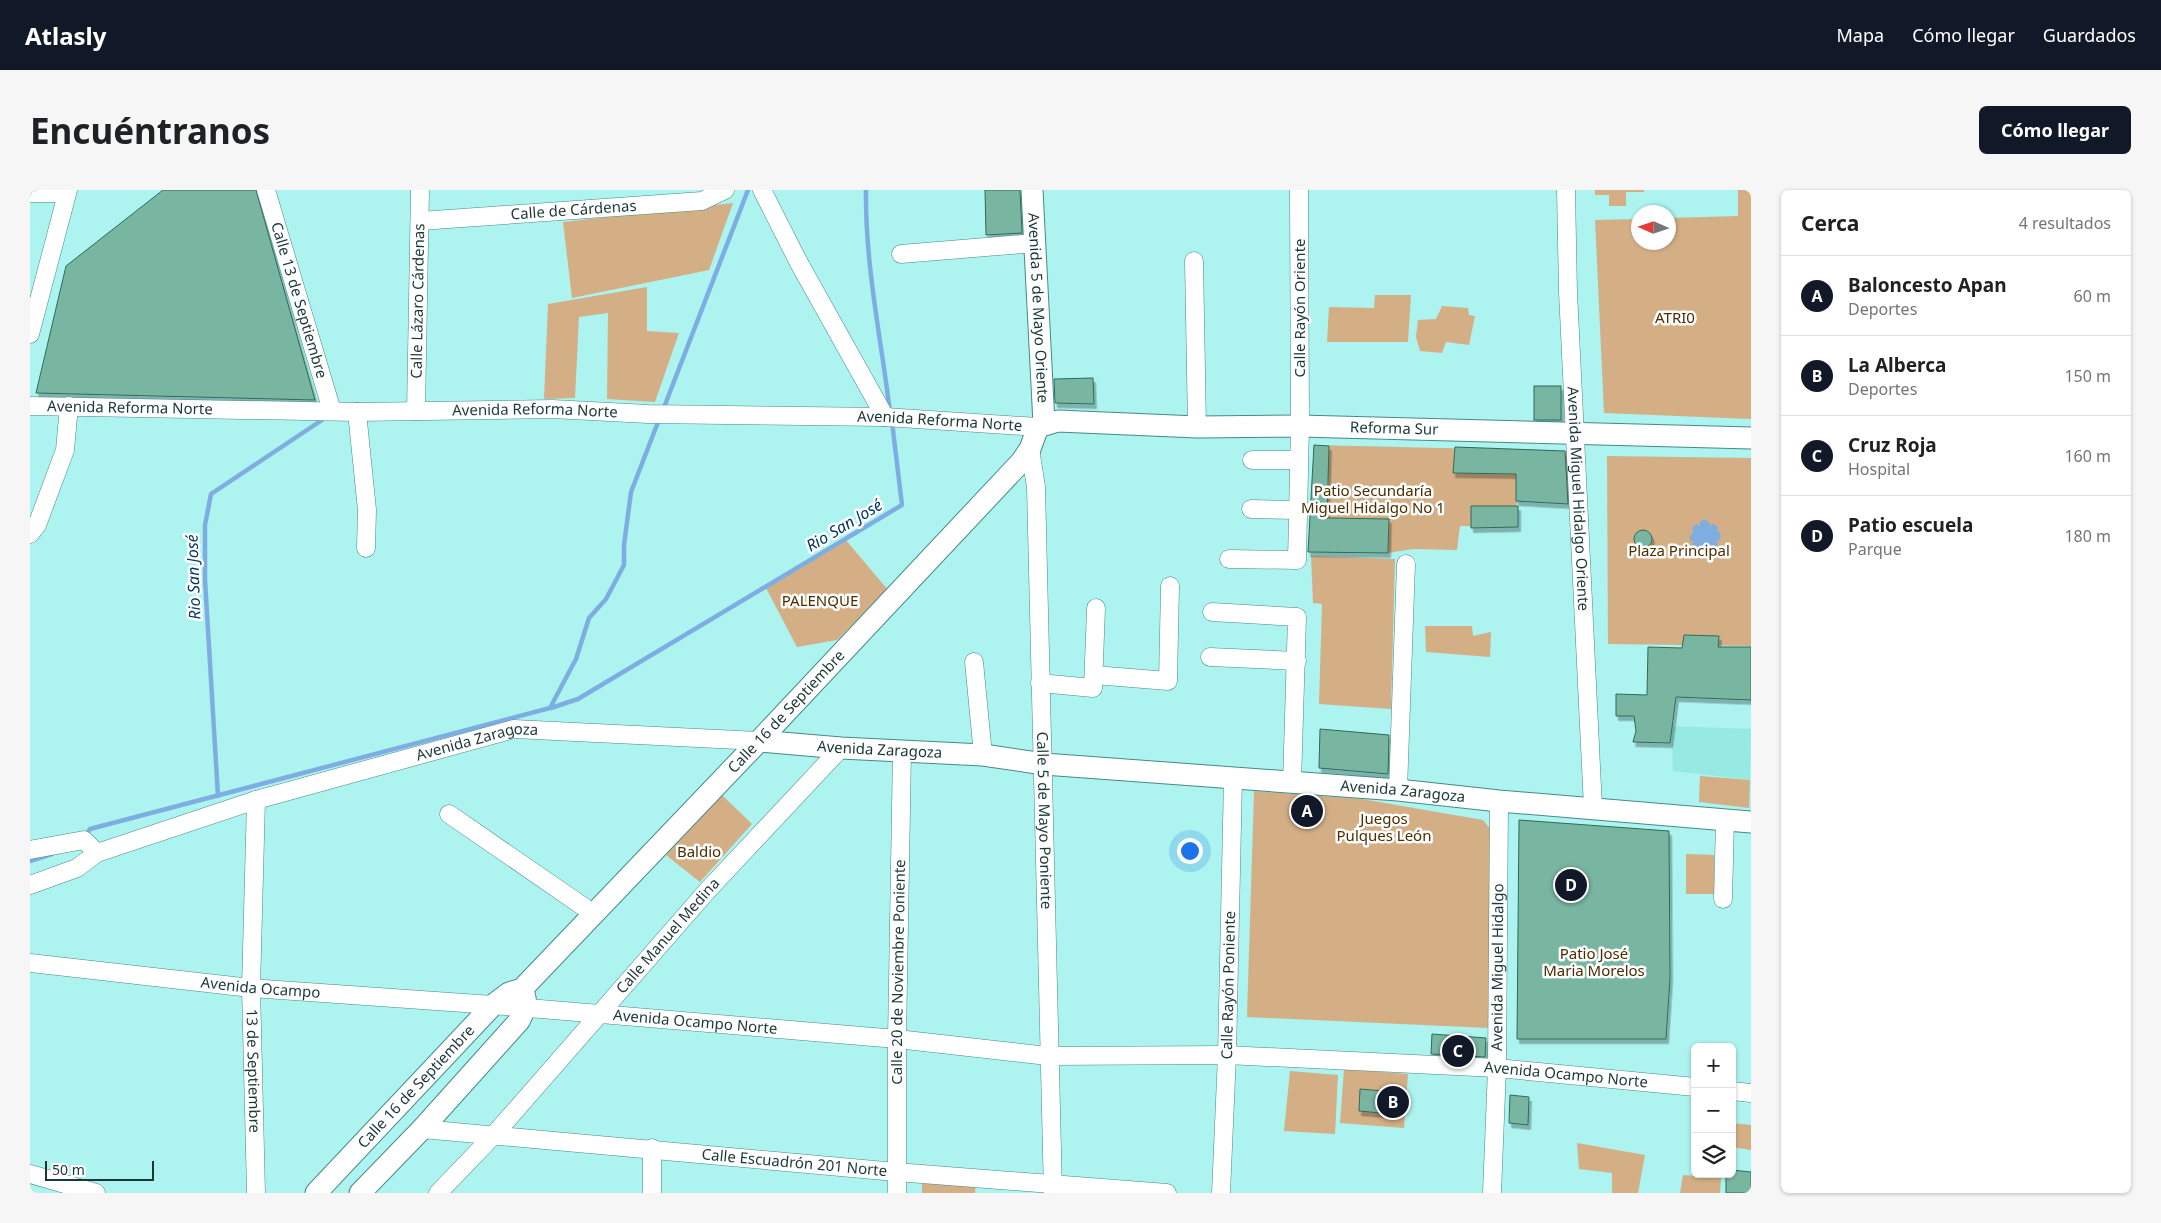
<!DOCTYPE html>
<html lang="es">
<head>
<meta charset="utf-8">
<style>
  body { margin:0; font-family:"Noto Sans",sans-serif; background:#f6f6f6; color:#202124 }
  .controls { position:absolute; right:15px; bottom:15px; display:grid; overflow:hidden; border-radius:8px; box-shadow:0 1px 4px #0004 }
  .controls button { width:45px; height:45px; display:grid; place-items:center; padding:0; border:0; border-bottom:1px solid #e0e0e0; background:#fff; color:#202124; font:25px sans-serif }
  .compass { position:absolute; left:1601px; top:15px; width:45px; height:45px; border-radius:50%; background:#fff; box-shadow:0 1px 4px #0004; rotate:273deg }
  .scale { position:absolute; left:15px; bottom:12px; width:109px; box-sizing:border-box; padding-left:5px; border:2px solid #1b3836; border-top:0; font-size:14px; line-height:18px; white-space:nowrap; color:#1b3836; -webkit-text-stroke:4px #fff; paint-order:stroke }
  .you { position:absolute; left:1159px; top:660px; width:18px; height:18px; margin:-12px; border:4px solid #fff; border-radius:50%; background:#1a73e8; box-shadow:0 0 0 8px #1a73e833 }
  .badge { display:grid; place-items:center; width:32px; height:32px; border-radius:50%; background:#111827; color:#fff; font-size:16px; font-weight:700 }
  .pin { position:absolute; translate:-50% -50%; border:2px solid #fff; box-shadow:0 1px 5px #0006 }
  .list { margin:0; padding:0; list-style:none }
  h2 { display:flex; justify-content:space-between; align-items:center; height:65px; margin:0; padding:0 20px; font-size:21px }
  h2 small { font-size:16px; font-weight:400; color:#757577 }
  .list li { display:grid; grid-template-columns:32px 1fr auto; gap:15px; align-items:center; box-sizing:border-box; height:80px; padding:0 20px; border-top:1px solid #e0e0e0 }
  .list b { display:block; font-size:19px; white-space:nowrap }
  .list p { margin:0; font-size:16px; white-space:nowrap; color:#757577 }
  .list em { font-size:16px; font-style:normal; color:#757577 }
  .icon { flex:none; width:28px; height:28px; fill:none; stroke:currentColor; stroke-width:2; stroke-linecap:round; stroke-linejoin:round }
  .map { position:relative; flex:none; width:1721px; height:1003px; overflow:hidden; border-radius:8px }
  header { display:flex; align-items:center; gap:30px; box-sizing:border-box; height:70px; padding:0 25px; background:#111827; color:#fff }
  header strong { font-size:24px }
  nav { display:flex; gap:28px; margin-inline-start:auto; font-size:18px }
  .intro { display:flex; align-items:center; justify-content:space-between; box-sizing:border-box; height:120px; padding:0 30px }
  h1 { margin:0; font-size:35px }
  .button { padding:12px 22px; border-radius:8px; background:#111827; color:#fff; font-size:18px; font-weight:700 }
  main { display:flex; gap:30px; padding:0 30px }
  aside { flex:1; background:#fff; border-radius:8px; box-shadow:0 1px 4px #0004 }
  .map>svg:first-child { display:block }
  .built { fill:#97e9e4 }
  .green { fill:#d4af85 }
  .water { fill:#7eaee1 }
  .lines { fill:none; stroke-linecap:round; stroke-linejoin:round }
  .stream { stroke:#7eaee1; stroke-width:4.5 }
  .building { fill:#79b6a1; stroke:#2e6b58; filter:url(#shadow) }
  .minor-casing { stroke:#458a86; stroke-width:19 }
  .major-casing { stroke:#458a86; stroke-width:23 }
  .minor { stroke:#fff; stroke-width:18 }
  .major { stroke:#fff; stroke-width:21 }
  .labels { text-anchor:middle; stroke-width:5; stroke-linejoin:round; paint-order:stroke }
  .street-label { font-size:15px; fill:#1b3836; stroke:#fff }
  .park-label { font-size:15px; fill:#4c2d00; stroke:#fff }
  .water-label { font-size:16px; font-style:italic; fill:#003765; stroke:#fff }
</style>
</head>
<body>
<header>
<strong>Atlasly</strong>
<nav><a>Mapa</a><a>Cómo llegar</a><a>Guardados</a></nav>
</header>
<div class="intro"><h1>Encuéntranos</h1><a class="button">Cómo llegar</a></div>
<main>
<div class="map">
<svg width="1721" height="1003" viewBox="0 0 1721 1003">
  <defs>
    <filter id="shadow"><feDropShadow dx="2.5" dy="4.5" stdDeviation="0" flood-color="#0004"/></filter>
  </defs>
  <rect width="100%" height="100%" fill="#adf3ef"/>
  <polygon class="built" points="1641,536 1721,539 1720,590 1643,581"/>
  <g class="green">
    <polygon points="1565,0 1614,0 1614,2 1596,2 1596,16 1579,16 1579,5 1565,5"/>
    <polygon points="1708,0 1721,0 1721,229 1574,223 1565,30 1608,29 1608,52 1638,52 1639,28 1708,26"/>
    <polygon points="703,13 679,80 542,108 533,32"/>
    <polygon points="617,97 617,141 649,143 625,212 577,209 578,123 549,127 545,208 514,209 518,114"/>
    <polygon points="1345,105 1381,105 1378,152 1297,152 1299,117 1344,118"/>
    <polygon points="1412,116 1438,118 1439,125 1445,126 1439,155 1416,152 1412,163 1390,161 1386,147 1388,130 1406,129"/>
    <polygon points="1284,255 1539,261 1540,314 1488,311 1486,316 1488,337 1430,336 1427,360 1383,359 1358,363 1278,362"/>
    <polygon points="1577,266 1721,268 1721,456 1578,454"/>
    <polygon points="815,349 858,400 807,450 767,457 736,398"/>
    <polygon points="1281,366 1365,369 1361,519 1289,514 1292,414 1283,413"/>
    <polygon points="1395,436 1442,436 1443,446 1461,442 1460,467 1396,462"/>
    <polygon points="1670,586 1720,590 1719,618 1669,612"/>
    <polygon points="1224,601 1332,609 1453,630 1462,641 1458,838 1217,827"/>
    <polygon points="692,605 722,634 670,692 636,665"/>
    <polygon points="1656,664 1684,665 1684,704 1656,704"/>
    <polygon points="1314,879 1378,884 1374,938 1310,933"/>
    <polygon points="1260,881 1308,885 1305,944 1254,941"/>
    <polygon points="1702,933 1721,935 1721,960 1702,957"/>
    <polygon points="1547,953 1615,965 1608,1003 1582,1003 1582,983 1549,979"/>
    <polygon points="892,985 946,990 945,1003 892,1003"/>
    <polygon points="1653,985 1691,988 1690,1003 1650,1003"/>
  </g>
  <polygon class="water" points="1674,329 1680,333 1680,337 1682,334 1686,335 1688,339 1686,342 1689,341 1691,346 1689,351 1685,350 1688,353 1686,358 1682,359 1680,356 1681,360 1676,363 1670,360 1671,357 1668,359 1664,358 1662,353 1665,351 1661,351 1659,347 1664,342 1662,340 1663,336 1667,334 1670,337 1669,333"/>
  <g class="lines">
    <g class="stream">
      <path d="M836,0C835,75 851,148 860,222"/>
      <polyline points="633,220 718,0"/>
      <polyline points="521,518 548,509 872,315 862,232"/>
      <polyline points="188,606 175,390 175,335 181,304 295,228"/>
      <polyline points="55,646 60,639 520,518 546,469 559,428 576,409 594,375 594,355 601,302 630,227"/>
      <polyline points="0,671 22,664"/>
    </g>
  </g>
  <g class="building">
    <polygon points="133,0 226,0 285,210 6,203 36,76"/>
    <polygon points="955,0 990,0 992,43 956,45"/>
    <polygon points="1063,188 1064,214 1025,213 1024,189"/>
    <rect x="1504" y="196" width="27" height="34"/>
    <polygon points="1284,255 1299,256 1297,328 1359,329 1358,363 1278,362"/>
    <polygon points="1425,257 1535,261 1538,314 1486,311 1486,284 1423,283"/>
    <polygon points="1441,316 1488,316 1488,337 1441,338"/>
    <circle cx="1613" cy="349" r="9"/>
    <polygon points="1654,445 1689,446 1688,457 1721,457 1721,510 1646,507 1640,553 1603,552 1606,541 1604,526 1586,526 1586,504 1617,505 1618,457 1652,458"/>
    <polygon points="1290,539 1359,545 1358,584 1289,578"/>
    <polygon points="1489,630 1639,641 1640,788 1636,849 1487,849"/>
    <polygon points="1402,844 1456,848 1455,867 1401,864"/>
    <polygon points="1330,899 1353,901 1351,923 1329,921"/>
    <polygon points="1480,905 1499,907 1498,935 1479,933"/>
    <polygon points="1702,980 1721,982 1721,1003 1696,1003 1696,984 1702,984"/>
  </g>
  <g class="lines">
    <g class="minor-casing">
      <g id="minor">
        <path id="s1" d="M236,0L302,221"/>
        <polyline points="732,0 769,73 855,227"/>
        <path id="s2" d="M1536,0L1538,102L1563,618"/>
        <polyline points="0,3 36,3"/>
        <path id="s3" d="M390,31L672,11L695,0"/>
        <polyline points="871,64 1005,53"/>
        <polyline points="1164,71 1167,237"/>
        <polyline points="0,144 38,0"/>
        <path id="s4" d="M0,216L327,222L522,219L618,224L855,227L1008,237"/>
        <path id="s5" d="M386,221L390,0"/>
        <polyline points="327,222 337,320 336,358"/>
        <path id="s6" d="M1000,259L1006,297L1023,1003"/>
        <polyline points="1222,270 1269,270"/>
        <polyline points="1221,319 1267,320"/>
        <polyline points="0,344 7,335 35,260 39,216"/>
        <polyline points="1199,369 1267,370 1270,236 1269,0"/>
        <polyline points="1182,422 1267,427 1262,593"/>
        <polyline points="1180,467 1267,471"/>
        <polyline points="944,472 953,565"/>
        <polyline points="1064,485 1138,491 1140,396"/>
        <polyline points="1010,493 1063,498 1066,418"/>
        <polyline points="1368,600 1376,374"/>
        <path id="s7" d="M226,610L221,798L226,1003"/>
        <polyline points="419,624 564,724"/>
        <path id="s8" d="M0,660L54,650L67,663L226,610L484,539L729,551"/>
        <polyline points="0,695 47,678 67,663"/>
        <polyline points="1693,709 1695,630"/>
        <path id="s9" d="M0,773L221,798L463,815L867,849L1018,866L1197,865L1467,878L1665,897"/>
        <polyline points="1702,901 1721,903"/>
        <path id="s10" d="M392,939L866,982L1137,1003"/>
        <polyline points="0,984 66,1003"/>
        <path id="s11" d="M408,1003L463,946L677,701L811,558"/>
        <polyline points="622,1003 622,958"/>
        <path id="s12" d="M867,1003V849L872,561"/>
        <path id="s13" d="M1191,1003L1197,865L1203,588"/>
        <path id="s14" d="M1462,1003L1467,878L1469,611"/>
      </g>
    </g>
    <g class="major-casing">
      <g id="major">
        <path id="s15" d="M1002,0L1014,234"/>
        <path id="s16" d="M729,551L811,558L953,565L1014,574L1368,600L1469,611L1721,632"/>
        <path id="s17" d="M286,1003L463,815L479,803L492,799L729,551L991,272L1000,259L1008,237L1028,231L1167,237L1270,236L1721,248"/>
        <path d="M330,1003L392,939L489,831C496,818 498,812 492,799"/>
      </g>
    </g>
    <use href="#minor" class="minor"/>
    <use href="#major" class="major"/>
  </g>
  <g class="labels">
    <g class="street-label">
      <text dy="5" stroke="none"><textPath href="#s3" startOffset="154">Calle de Cárdenas</textPath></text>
      <text dy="5" stroke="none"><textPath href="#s5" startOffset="110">Calle Lázaro Cárdenas</textPath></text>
      <text dy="5" stroke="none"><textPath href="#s1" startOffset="115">Calle 13 de Septiembre</textPath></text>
      <text dy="5" stroke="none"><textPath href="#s15" startOffset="118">Avenida 5 de Mayo Oriente</textPath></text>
      <text transform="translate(1270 118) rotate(-90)" y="5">Calle Rayón Oriente</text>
      <text dy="5" stroke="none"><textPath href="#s4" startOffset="100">Avenida Reforma Norte</textPath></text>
      <text dy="5" stroke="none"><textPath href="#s4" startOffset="505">Avenida Reforma Norte</textPath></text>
      <text dy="5" stroke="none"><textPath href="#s4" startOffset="910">Avenida Reforma Norte</textPath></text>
      <text dy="5" stroke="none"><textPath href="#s17" startOffset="1414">Reforma Sur</textPath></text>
      <text dy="5" stroke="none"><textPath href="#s2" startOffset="309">Avenida Miguel Hidalgo Oriente</textPath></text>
      <text dy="5" stroke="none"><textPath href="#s17" startOffset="675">Calle 16 de Septiembre</textPath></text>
      <text dy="5" stroke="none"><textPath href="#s8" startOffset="470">Avenida Zaragoza</textPath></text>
      <text dy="5" stroke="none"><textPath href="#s16" startOffset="121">Avenida Zaragoza</textPath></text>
      <text dy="5" stroke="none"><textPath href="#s16" startOffset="646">Avenida Zaragoza</textPath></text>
      <text dy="5" stroke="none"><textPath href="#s6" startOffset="372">Calle 5 de Mayo Poniente</textPath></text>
      <text dy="5" stroke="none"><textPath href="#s11" startOffset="345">Calle Manuel Medina</textPath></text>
      <text dy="5" stroke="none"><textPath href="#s14" startOffset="226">Avenida Miguel Hidalgo</textPath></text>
      <text dy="5" stroke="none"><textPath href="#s12" startOffset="221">Calle 20 de Noviembre Poniente</textPath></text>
      <text dy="5" stroke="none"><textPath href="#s13" startOffset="208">Calle Rayón Poniente</textPath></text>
      <text dy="5" stroke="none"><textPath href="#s9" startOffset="232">Avenida Ocampo</textPath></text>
      <text dy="5" stroke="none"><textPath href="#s9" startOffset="668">Avenida Ocampo Norte</textPath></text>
      <text dy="5" stroke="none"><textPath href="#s7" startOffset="271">13 de Septiembre</textPath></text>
      <text dy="5" stroke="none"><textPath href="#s9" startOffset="1541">Avenida Ocampo Norte</textPath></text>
      <text dy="5" stroke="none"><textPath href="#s17" startOffset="146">Calle 16 de Septiembre</textPath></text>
      <text dy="5" stroke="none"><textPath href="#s10" startOffset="374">Calle Escuadrón 201 Norte</textPath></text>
    </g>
    <g class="park-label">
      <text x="1645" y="133">ATRI0</text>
      <text x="1343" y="306">Patio Secundaría<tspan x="1343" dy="17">Miguel Hidalgo No 1</tspan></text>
      <text x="1649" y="366">Plaza Principal</text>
      <text x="790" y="416">PALENQUE</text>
      <text x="1354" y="634">Juegos<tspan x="1354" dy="17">Pulques León</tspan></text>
      <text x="669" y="667">Baldio</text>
      <text x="1564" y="769">Patio José<tspan x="1564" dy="17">Maria Morelos</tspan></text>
    </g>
    <g class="water-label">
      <text transform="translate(814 335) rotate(-31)" y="6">Rio San José</text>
      <text transform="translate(163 387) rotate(-92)" y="6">Rio San José</text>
    </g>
  </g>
</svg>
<div class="controls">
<button>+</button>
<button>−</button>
<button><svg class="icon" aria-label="layers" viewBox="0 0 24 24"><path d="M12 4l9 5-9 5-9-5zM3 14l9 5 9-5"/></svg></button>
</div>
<svg class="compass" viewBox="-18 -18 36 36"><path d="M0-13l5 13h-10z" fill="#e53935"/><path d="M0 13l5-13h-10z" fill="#757577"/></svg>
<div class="scale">50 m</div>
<div class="you"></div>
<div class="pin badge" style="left:1277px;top:621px">A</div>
<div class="pin badge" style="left:1363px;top:912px">B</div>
<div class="pin badge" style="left:1428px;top:861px">C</div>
<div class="pin badge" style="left:1541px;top:695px">D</div>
</div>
<aside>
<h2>Cerca<small>4 resultados</small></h2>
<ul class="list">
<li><span class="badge">A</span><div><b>Baloncesto Apan</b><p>Deportes</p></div><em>60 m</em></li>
<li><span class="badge">B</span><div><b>La Alberca</b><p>Deportes</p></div><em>150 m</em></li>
<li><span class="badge">C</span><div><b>Cruz Roja</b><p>Hospital</p></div><em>160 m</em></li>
<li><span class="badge">D</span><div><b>Patio escuela</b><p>Parque</p></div><em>180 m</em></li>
</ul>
</aside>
</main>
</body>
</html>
